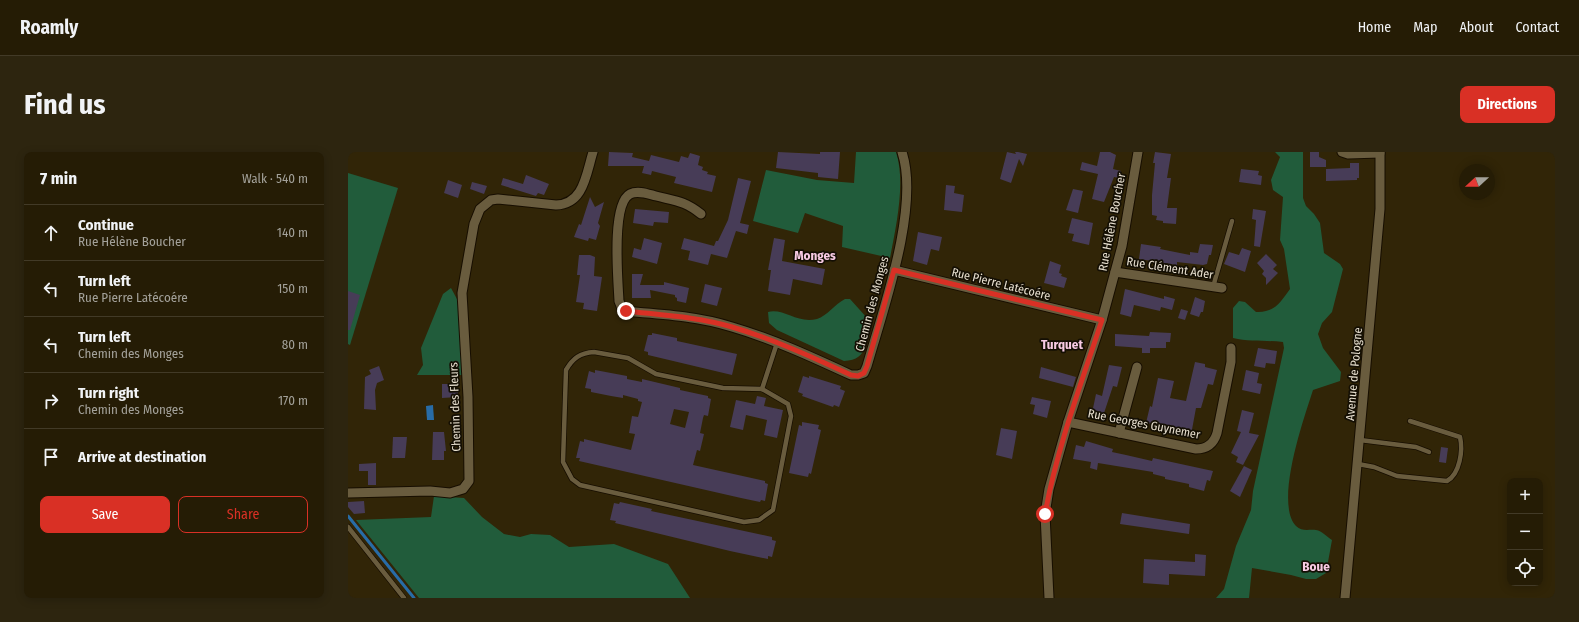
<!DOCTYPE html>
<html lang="en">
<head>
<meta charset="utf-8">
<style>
  body { margin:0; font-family:"Fira Sans Condensed",sans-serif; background:#2d250f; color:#f1f3f6 }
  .controls { position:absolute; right:12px; bottom:12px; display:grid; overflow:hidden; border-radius:8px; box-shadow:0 2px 10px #0003 }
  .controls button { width:36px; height:36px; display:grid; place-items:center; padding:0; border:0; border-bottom:1px solid #423a27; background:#251c05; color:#f1f3f6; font:20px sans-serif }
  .compass { position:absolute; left:1111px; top:12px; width:36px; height:36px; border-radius:50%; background:#251c05; box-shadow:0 2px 10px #0003; rotate:249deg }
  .stop { position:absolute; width:12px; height:12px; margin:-9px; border:3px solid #d93025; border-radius:50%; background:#fff }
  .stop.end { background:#d93025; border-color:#fff; box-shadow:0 1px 4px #0008 }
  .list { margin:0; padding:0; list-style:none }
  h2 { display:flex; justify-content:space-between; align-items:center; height:52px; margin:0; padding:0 16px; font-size:17px }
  h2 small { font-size:13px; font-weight:400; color:#a3a19a }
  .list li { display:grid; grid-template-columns:26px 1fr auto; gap:12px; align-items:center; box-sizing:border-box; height:56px; padding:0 16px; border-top:1px solid #423a27 }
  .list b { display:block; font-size:15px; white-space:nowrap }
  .list p { margin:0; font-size:13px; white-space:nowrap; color:#a3a19a }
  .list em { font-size:13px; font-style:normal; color:#a3a19a }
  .actions { display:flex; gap:8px; padding:12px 16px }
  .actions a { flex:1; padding:9px 0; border:1px solid #d93025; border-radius:8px; text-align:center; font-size:14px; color:#d93025 }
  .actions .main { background:#d93025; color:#fff }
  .icon { flex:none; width:22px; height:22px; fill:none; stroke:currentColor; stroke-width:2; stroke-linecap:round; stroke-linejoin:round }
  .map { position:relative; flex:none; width:1207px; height:446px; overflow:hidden; border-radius:8px }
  header { display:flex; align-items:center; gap:24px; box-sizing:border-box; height:56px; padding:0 20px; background:#251c05; border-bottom:1px solid #423a27 }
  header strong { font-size:19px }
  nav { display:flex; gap:22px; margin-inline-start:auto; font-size:14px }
  .intro { display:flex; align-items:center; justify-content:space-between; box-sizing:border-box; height:96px; padding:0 24px }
  h1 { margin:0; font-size:28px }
  .button { padding:10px 18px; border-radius:8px; background:#d93025; color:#fff; font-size:14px; font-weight:700 }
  main { display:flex; gap:24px; padding:0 24px }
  aside { flex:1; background:#251c05; border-radius:8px; box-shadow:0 2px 10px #0003 }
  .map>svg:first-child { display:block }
  .green { fill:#215c3b }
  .water { fill:#286ca6 }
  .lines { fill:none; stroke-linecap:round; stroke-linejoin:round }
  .stream { stroke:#286ca6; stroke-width:3 }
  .building { fill:#473c57; fill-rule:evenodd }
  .lane-casing { stroke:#170e00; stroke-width:6 }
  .street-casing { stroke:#170e00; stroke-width:11 }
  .lane { stroke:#695c3e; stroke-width:4.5 }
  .street { stroke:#695c3e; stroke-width:9 }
  .route { stroke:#d93025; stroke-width:5 }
  .labels { text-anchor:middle; stroke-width:3.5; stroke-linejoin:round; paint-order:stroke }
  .street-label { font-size:12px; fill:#e8e0d0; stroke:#140f04 }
  .neighbourhood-label { font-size:13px; font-weight:bold; fill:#f8cbe4; stroke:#140f04 }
</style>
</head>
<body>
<header>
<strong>Roamly</strong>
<nav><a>Home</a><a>Map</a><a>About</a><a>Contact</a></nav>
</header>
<div class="intro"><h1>Find us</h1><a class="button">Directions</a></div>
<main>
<aside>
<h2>7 min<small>Walk · 540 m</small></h2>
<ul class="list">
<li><svg class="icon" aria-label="ahead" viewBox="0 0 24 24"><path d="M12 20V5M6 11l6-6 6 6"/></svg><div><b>Continue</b><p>Rue Hélène Boucher</p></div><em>140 m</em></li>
<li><svg class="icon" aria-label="left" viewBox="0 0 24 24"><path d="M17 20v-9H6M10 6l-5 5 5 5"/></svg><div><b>Turn left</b><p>Rue Pierre Latécoére</p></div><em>150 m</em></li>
<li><svg class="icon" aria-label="left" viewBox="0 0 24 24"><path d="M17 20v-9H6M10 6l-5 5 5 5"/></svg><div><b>Turn left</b><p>Chemin des Monges</p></div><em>80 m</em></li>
<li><svg class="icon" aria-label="right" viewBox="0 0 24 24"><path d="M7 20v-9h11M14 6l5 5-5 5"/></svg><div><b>Turn right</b><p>Chemin des Monges</p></div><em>170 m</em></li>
<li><svg class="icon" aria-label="arrive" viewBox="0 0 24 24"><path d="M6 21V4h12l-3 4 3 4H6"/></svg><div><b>Arrive at destination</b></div></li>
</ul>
<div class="actions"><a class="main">Save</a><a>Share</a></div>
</aside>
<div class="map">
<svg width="1207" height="446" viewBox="0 0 1207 446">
  <rect width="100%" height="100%" fill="#312507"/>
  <g class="green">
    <path d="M508,0H548C558,30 548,75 542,106L494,95L495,74L457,61L450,81L405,69L418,18L469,28L506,31Z"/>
    <path d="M927,0H955V46L958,54L966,62L972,71L976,101L992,112L995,117L984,160L974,171L970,182L975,196L993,220L992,229L965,238C956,266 926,351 948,374C954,380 961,377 968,378C974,379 979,385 984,388L978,421L968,427H958L943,423L904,416L901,446H868L876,437L888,394L903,358L905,339L936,196L935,190C918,188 901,190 885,186V156L891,149L897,150L908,160C926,161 932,151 942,137L936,97L932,88L935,45L925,38L923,28L932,5Z"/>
    <polygon points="0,21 50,36 2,193 0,192"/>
    <polygon points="103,136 110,149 116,223 69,223 75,213 73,196 95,142"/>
    <path d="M497,147H502L520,167C518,187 522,208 496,209L429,178L421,171L420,160C436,156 449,172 469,167C479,164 487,152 497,147Z"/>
    <polygon points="86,344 116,346 134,365 156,382 172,385 183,382 202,383 221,395 266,392 320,412 342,446 71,446 8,368 83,365"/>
  </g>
  <polygon class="water" points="85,253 86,268 79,268 78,254"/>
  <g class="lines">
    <polyline class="stream" points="0,364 66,446"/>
  </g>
  <g class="building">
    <polygon points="261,0 285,1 284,5 301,9 303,3 331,10 333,4 340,6 342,1 352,4 350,13 355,15 354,18 360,20 359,22 368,24 364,40 326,31 328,25 304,19 303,23 294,21 296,14 260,14"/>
    <polygon points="430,0 472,2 472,0 492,0 490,27 470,25 470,21 428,16"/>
    <polygon points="659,0 668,2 667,0 670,0 679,2 675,14 671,7 663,31 652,27"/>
    <polygon points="752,0 762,0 768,3 765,17 773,19 771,26 766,25 756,50 744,47 750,22 732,18 734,10 749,14"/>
    <polygon points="807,0 823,2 819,26 823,26 819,56 829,56 828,72 815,71 815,69 808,68 809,64 804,63 804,43 807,11 805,11"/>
    <polygon points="962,0 971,0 971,5 978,8 978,15 962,15"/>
    <polygon points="1002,11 1011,11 1011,26 1009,26 1009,28 978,29 978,17 1002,16"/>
    <polygon points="893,17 911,19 910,23 914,24 913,33 891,30"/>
    <polygon points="178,23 201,32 196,43 190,41 188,44 153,33 155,26 175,32"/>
    <polygon points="390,26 403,29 392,71 401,73 399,82 388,79 379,106 363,102 360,113 340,108 342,99 333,97 336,86 366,94 368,89 370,89 380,68"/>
    <polygon points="100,28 114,33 110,46 96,41"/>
    <polygon points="124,30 139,34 136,42 122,37"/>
    <polygon points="598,33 607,34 606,41 616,43 614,60 596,58"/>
    <polygon points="725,37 735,39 730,61 718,58"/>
    <polygon points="242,45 247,55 256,50 250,71 252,74 248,88 241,86 240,89 226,85 231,72 233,73"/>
    <polygon points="287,57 321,60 320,71 306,70 305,74 285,71"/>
    <polygon points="905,57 918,59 912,95 906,94 908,68 904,67"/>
    <polygon points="724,66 745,71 741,93 724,89 726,82 720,81"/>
    <polygon points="570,80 594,85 591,99 583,97 579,113 565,109"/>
    <polygon points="296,86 314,91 309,112 284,105 286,96 293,98"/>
    <polygon points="426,86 437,88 434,109 477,117 474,133 445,127 442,143 420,139 423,118 420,118"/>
    <polygon points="793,92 813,95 812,97 842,103 842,100 850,101 852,92 865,93 863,103 861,103 859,112 855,113 829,110 829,113 791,107"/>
    <polygon points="894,96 903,99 897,120 876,112 881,100 891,103"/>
    <polygon points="918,102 929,113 925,117 930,121 918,133 918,126 914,122 916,119 909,111"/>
    <polygon points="231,103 242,103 247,105 246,124 254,125 249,159 235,157 236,151 228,150 232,123 229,123"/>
    <polygon points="702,109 713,113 711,121 714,122 713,124 719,126 716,136 696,131"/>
    <polygon points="284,122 295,122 292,133 316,133 316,130 341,136 338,151 329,149 329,146 327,145 327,143 302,138 303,146 284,146"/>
    <polygon points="357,132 374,136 369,154 353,150"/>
    <polygon points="777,137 816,147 816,144 827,147 824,158 813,155 812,159 786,153 783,165 772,162"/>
    <polygon points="0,139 12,143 2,178 0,178"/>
    <polygon points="847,145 857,149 855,160 853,160 851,165 842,162"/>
    <polygon points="833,157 840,159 837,168 830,166"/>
    <polygon points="802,180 823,181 822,190 818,190 818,196 802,196 802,201 794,201 794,196 767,194 767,182 801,184"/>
    <polygon points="304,181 329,186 329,189 389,202 384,223 300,203 300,200 296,199 300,183 304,183"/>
    <polygon points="910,196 929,199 927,212 918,211 917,216 906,214"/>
    <polygon points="847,210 857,212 857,215 869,218 865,233 860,232 853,256 848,256 843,283 806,274 807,273 798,271 802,254 804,255 810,226 826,229 822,246 838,249"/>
    <polygon points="761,213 774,215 769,235 765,234 755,264 744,261 748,242 754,244"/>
    <polygon points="31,214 36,228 29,231 27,238 28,258 16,257 17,225 23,222 21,218"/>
    <polygon points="693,215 728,225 725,235 691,226"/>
    <path d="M247,218L279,224V227L294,230V227L332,236V238L360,244V246L363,247L360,264L356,263L355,266L352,281L356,282L352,299L349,298L345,313L417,329V331L420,332L417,349L413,348L412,350L393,346L231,309L232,306H228L232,289L236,290V287L283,298L287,282L281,281L284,264L290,265L294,250L290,249V247L275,243V246L263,244L243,240V237L237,236L241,219L247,221ZM326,257L341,260L337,276L322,272Z"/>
    <polygon points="898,218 911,221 909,231 914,232 912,242 894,238"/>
    <polygon points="455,224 461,226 461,224 493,234 492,237 497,239 491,255 486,253 485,255 454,244 455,242 450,240"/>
    <polygon points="94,232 104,232 105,237 110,237 110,245 94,246"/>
    <polygon points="409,244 418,246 416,254 435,258 429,286 416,283 419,268 398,263 395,278 382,275 388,248 407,252"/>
    <polygon points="684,245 703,249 699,266 685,262 687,253 682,252"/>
    <polygon points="894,258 906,261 901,281 911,283 895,313 888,310 890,305 883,301 893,280 889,279"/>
    <polygon points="454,270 471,273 470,277 473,278 463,322 461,321 460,325 441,321 451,273 454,274"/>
    <polygon points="653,276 669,279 664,307 648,303"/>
    <polygon points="85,280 96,280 98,299 96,299 96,308 84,308"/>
    <polygon points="45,285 59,285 57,306 44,306"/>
    <polygon points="738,289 765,297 764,300 778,303 804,309 805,306 865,319 862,329 859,328 856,339 841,335 841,332 817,327 817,325 805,322 805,320 750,311 749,318 742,316 743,310 725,307 728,293 736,295"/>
    <polygon points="1093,295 1100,296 1098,311 1091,310"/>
    <polygon points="28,311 28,333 20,333 20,319 11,319 11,312"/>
    <polygon points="896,314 904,318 892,345 882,339"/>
    <polygon points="16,349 17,361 6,362 0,355 0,350"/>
    <polygon points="272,350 304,357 303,359 424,385 424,388 428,389 424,405 420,404 420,407 382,399 267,371 268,369 262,368 266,351 271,352"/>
    <polygon points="774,361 842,372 841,382 772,372"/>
    <polygon points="847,402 858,403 857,424 821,422 821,433 795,431 796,407 847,410"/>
  </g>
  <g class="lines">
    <g class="lane-casing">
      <g id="lane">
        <polyline points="865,135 884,69"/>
        <path d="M246,200L280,206L308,222L375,236L414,237L440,252L443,264L425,358L411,368L396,370L232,333L224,327L215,310L218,218C225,206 232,201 246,200Z"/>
        <polyline points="414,237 429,191"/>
        <polyline points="1012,288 1068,295 1081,300"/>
        <path d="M1010,312L1026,315L1049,324L1099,329C1112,322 1115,298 1112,285L1062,269"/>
        <polyline points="0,375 56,446"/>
      </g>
    </g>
    <g class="street-casing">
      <g id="street">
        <polyline points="994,0 1000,2 1032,1"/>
        <path d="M353,62C337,49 328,49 308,44C300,42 290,38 282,42C263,52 270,128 271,149L275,159C311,162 349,164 384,175C425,187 464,205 503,223H510L516,221L519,214C535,158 572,55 554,0"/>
        <polyline points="546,118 754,168"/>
        <polyline points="767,120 874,136"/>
        <path d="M720,270L848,297C860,297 866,291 869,281L883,210V196"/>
        <polyline points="771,281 789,215"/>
        <path d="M0,341L82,339L102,341L115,337L121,329L120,245L114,141L126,72L132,57L143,48L150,47L208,53C236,52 238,22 245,0"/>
        <polyline points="701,446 697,362 701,337 720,270 754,168 774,94 790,0"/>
        <polyline points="997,446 1032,57 1032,0"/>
      </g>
    </g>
    <use href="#lane" class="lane"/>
    <use href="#street" class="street"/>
  </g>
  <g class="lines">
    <path class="route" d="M278,159C313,163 350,165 384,175C425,187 464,205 503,223L510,224L516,221L519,214L546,118L754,168C733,232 709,296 697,362"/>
  </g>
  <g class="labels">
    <g class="street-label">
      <text transform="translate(764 70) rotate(-79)" y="4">Rue Hélène Boucher</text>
      <text transform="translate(822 116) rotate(9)" y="4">Rue Clément Ader</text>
      <text transform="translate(653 132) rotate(14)" y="4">Rue Pierre Latécoére</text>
      <text transform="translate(524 152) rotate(-75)" y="4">Chemin des Monges</text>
      <text transform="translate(1006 222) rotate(-85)" y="4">Avenue de Pologne</text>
      <text transform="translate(107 255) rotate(-92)" y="4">Chemin des Fleurs</text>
      <text transform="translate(796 272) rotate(11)" y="4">Rue Georges Guynemer</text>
    </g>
    <g class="neighbourhood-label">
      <text x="467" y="108">Monges</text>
      <text x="714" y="197">Turquet</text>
      <text x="968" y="419">Boue</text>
    </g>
  </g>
</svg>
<div class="controls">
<button>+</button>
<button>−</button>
<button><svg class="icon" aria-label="locate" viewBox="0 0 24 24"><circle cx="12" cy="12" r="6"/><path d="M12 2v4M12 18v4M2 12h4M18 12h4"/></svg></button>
</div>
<svg class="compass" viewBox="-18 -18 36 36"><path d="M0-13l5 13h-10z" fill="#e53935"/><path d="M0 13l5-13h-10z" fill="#a3a19a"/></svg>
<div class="stop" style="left:697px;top:362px"></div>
<div class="stop end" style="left:278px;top:159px"></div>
</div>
</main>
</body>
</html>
